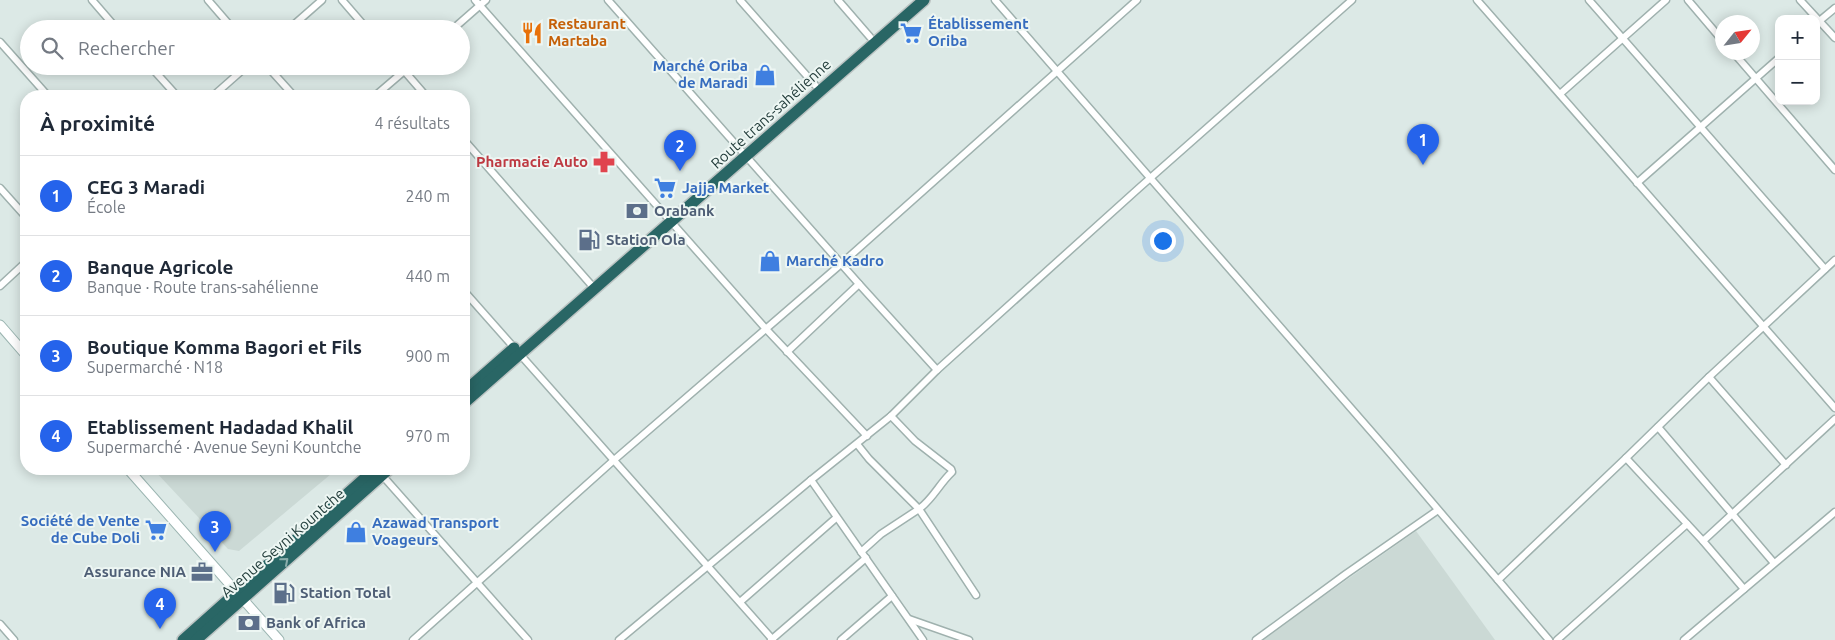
<!DOCTYPE html>
<html lang="fr">
<head>
<meta charset="utf-8">
<style>
  body { margin:0; font-family:Ubuntu,sans-serif; background:#f2f2f3; color:#1f2937 }
  .controls { position:absolute; right:15px; top:15px; display:grid; overflow:hidden; border-radius:10px; box-shadow:0 2px 12px #0003 }
  .controls button { width:45px; height:45px; display:grid; place-items:center; padding:0; border:0; border-bottom:1px solid #e0e1e3; background:#fff; color:#1f2937; font:25px sans-serif }
  .compass { position:absolute; left:1715px; top:15px; width:45px; height:45px; border-radius:50%; background:#fff; box-shadow:0 2px 12px #0003; rotate:60deg }
  .you { position:absolute; left:1162px; top:240px; width:18px; height:18px; margin:-12px; border:4px solid #fff; border-radius:50%; background:#1a73e8; box-shadow:0 0 0 8px #1a73e833 }
  .badge { display:grid; place-items:center; width:32px; height:32px; border-radius:50%; background:#2563eb; color:#fff; font-size:16px; font-weight:700 }
  .pin { position:absolute; translate:-50% -41px; filter:drop-shadow(0 1px 2px #0008) }
  .pin::after { content:''; position:absolute; top:26px; width:18px; height:15px; background:inherit; clip-path:polygon(0 0,100% 0,50% 100%) }
  .list { margin:0; padding:0; list-style:none }
  h2 { display:flex; justify-content:space-between; align-items:center; height:65px; margin:0; padding:0 20px; font-size:21px }
  h2 small { font-size:16px; font-weight:400; color:#747a83 }
  .list li { display:grid; grid-template-columns:32px 1fr auto; gap:15px; align-items:center; box-sizing:border-box; height:80px; padding:0 20px; border-top:1px solid #e0e1e3 }
  .list b { display:block; font-size:19px; white-space:nowrap }
  .list p { margin:0; font-size:16px; white-space:nowrap; color:#747a83 }
  .list em { font-size:16px; font-style:normal; color:#747a83 }
  .icon { flex:none; width:28px; height:28px; fill:none; stroke:currentColor; stroke-width:2; stroke-linecap:round; stroke-linejoin:round }
  .map { position:relative; flex:none; width:1835px; height:640px; overflow:hidden }
  .search { position:absolute; background:#fff; box-shadow:0 2px 12px #0003; left:20px; top:20px; width:450px; height:55px; display:flex; align-items:center; gap:12px; box-sizing:border-box; padding:0 18px; border-radius:28px; color:#747a83; font-size:19px }
  .panel { position:absolute; background:#fff; box-shadow:0 2px 12px #0003; left:20px; top:90px; width:450px; height:385px; border-radius:20px }
  .map>svg:first-child { display:block }
  .built { fill:#cbd9d5 }
  .lines { fill:none; stroke-linecap:round; stroke-linejoin:round }
  .street-casing { stroke:#9fb1ae; stroke-width:9 }
  .secondary-casing { stroke:#9bb5b1; stroke-width:11 }
  .highway-casing { stroke:#bcc4c3; stroke-width:14 }
  .street { stroke:#fff; stroke-width:6 }
  .secondary { stroke:#fff; stroke-width:9 }
  .highway { stroke:#296665; stroke-width:11 }
  .oneway { stroke:#8baeac }
  .labels { text-anchor:middle; stroke-width:4; stroke-linejoin:round; paint-order:stroke }
  .food-label { font-size:15px; font-weight:bold; fill:#c56008; stroke:#edf6f3; text-anchor:start }
  .shop-label { font-size:15px; font-weight:bold; fill:#366cbe; stroke:#edf6f3; text-anchor:start }
  .street-label { font-size:15px; fill:#1e3937; stroke:#edf6f3 }
  .health-label { font-size:15px; font-weight:bold; fill:#be3a42; stroke:#edf6f3; text-anchor:end }
  .service-label { font-size:15px; font-weight:bold; fill:#4e5e75; stroke:#edf6f3; text-anchor:start }
</style>
</head>
<body>
<div class="map">
<svg width="1835" height="640" viewBox="0 0 1835 640">
  <rect width="100%" height="100%" fill="#dce9e6"/>
  <g class="built">
    <polygon points="153,469 337,469 239,551 228,549"/>
    <polygon points="1416,531 1495,640 1261,640"/>
  </g>
  <g class="lines">
    <g class="street-casing">
      <g id="street">
        <polyline points="92,0 117,29"/>
        <polyline points="208,0 233,29"/>
        <polyline points="342,0 367,29"/>
        <polyline points="475,0 766,329 867,436"/>
        <polyline points="608,0 859,284 937,370"/>
        <polyline points="740,0 815,85"/>
        <polyline points="838,0 870,37"/>
        <polyline points="995,0 1390,453 1549,640"/>
        <polyline points="1477,0 1835,408"/>
        <polyline points="1589,0 1825,269"/>
        <polyline points="1688,0 1722,40"/>
        <polyline points="1800,0 1835,38"/>
        <polyline points="1817,23 1835,8"/>
        <polyline points="289,29 322,0"/>
        <polyline points="453,29 486,0"/>
        <polyline points="0,42 48,96"/>
        <polyline points="1733,52 1835,170"/>
        <polyline points="150,66 177,96"/>
        <polyline points="267,66 294,96"/>
        <polyline points="400,66 426,96"/>
        <polyline points="1560,94 1666,0"/>
        <polyline points="213,96 247,66"/>
        <polyline points="375,96 410,66"/>
        <polyline points="464,140 594,288"/>
        <polyline points="1637,183 1779,58"/>
        <polyline points="0,188 26,217"/>
        <polyline points="0,286 26,262"/>
        <polyline points="464,291 773,640"/>
        <polyline points="787,352 859,284"/>
        <polyline points="1709,377 1786,465"/>
        <polyline points="1658,427 1774,563"/>
        <path d="M857,444L869,459L919,509C933,499 939,484 952,472L951,469L915,441L891,416"/>
        <polyline points="1626,458 1703,541 1744,589"/>
        <polyline points="381,474 528,640"/>
        <polyline points="811,480 923,640"/>
        <polyline points="1703,541 1835,419"/>
        <polyline points="861,552 881,534 919,509 976,595"/>
        <polyline points="1498,580 1626,458 1709,377 1835,260"/>
        <polyline points="740,602 836,518"/>
        <polyline points="909,619 969,640"/>
        <polyline points="0,624 14,640"/>
        <polyline points="413,640 614,460 841,264 1137,0"/>
        <polyline points="619,640 811,480 891,416 937,370 1139,188 1352,0"/>
        <polyline points="771,640 866,558"/>
        <polyline points="841,640 892,596"/>
        <polyline points="1256,640 1346,574 1438,510"/>
        <polyline points="1557,640 1687,524"/>
        <polyline points="1684,640 1835,512"/>
      </g>
    </g>
    <g class="secondary-casing">
      <g id="secondary">
        <polyline points="0,325 26,355"/>
        <polyline points="128,469 279,640"/>
      </g>
    </g>
    <g class="highway-casing">
      <g id="highway">
        <polyline points="464,392 514,348"/>
        <polyline points="464,403 924,0"/>
        <polyline points="183,640 375,469"/>
        <polyline points="196,640 389,469"/>
      </g>
    </g>
    <use href="#street" class="street"/>
    <use href="#secondary" class="secondary"/>
    <use href="#highway" class="highway"/>
  </g>
  <defs><path id="oneway-chevron" d="M-2-3.5L2.5 0L-2 3.5" fill="none" stroke-width="1.6" stroke-linecap="round" stroke-linejoin="round" transform="scale(1.25)"/></defs>
  <use class="oneway" href="#oneway-chevron" transform="translate(285 561) rotate(-41)"/>
  <defs>
    <g id="restaurant-bare" transform="scale(1.725)"><path d="M-5-6h1v4h1v-4h1v4h1v-4h1v5L-1.5 .5V6h-2V.5L-5-1ZM5-6V6H3V1.5H1.5Q1.5-4 5-6Z" fill="#e8710a" stroke="#edf6f3" stroke-width="2.5" paint-order="stroke"/></g>
    <g id="supermarket-bare" transform="scale(1.725)"><path d="M-6-5.5h2.5l.6 2H6L4.5 2H-2.5L-4.4-4H-6ZM-1.5 3.2a1.3 1.3 0 1 0 .1 0ZM3 3.2a1.3 1.3 0 1 0 .1 0Z" fill="#3f7fe0" stroke="#edf6f3" stroke-width="2.5" paint-order="stroke"/></g>
    <g id="shop-bare" transform="scale(1.725)"><path d="M-5-2.5h2.3a2.7 3.5 0 0 1 5.4 0H5L5.5 6h-11ZM-1.5-2.5h3a1.5 2.3 0 0 0-3 0Z" fill="#3f7fe0" stroke="#edf6f3" stroke-width="2.5" paint-order="stroke"/></g>
    <g id="pharmacy-bare" transform="scale(1.725)"><path d="M-2-6h4v4h4v4h-4v4h-4v-4h-4v-4h4Z" fill="#e0444e" stroke="#edf6f3" stroke-width="2.5" paint-order="stroke"/></g>
    <g id="bank-bare" transform="scale(1.725)"><path d="M-6-4H6V4H-6ZM0-2.3a2.3 2.3 0 1 0 0 4.6a2.3 2.3 0 1 0 0-4.6Z" fill="#5c6f8a" stroke="#edf6f3" stroke-width="2.5" paint-order="stroke"/></g>
    <g id="fuel-bare" transform="scale(1.725)"><path d="M-5.5-6h7V0h2V4h1.3V-2.5L3-4.5l.8-.8L6-3V5H2.5V1h-1V6h-7ZM-4.2-4.7v3.2H.2V-4.7Z" fill="#5c6f8a" stroke="#edf6f3" stroke-width="2.5" paint-order="stroke"/></g>
    <g id="office-bare" transform="scale(1.725)"><path d="M-6-3h4V-5.5h4V-3h4V5H-6ZM-1-4.5V-3h2v-1.5ZM-6 0V1H6V0Z" fill="#5c6f8a" stroke="#edf6f3" stroke-width="2.5" paint-order="stroke"/></g>
  </defs>
  <g fill-rule="evenodd">
    <use href="#restaurant-bare" x="532" y="33"/>
    <use href="#supermarket-bare" x="911" y="33"/>
    <use href="#shop-bare" x="765" y="75"/>
    <use href="#pharmacy-bare" x="604" y="162"/>
    <use href="#supermarket-bare" x="665" y="188"/>
    <use href="#bank-bare" x="637" y="211"/>
    <use href="#fuel-bare" x="589" y="240"/>
    <use href="#shop-bare" x="770" y="261"/>
    <use href="#supermarket-bare" x="156" y="530"/>
    <use href="#shop-bare" x="356" y="532"/>
    <use href="#office-bare" x="202" y="572"/>
    <use href="#fuel-bare" x="284" y="593"/>
    <use href="#bank-bare" x="249" y="623"/>
  </g>
  <g class="labels">
    <g class="food-label">
      <text x="548" y="29">Restaurant<tspan x="548" dy="17">Martaba</tspan></text>
    </g>
    <g class="shop-label">
      <text x="928" y="29">Établissement<tspan x="928" dy="17">Oriba</tspan></text>
      <text x="748" y="71" text-anchor="end">Marché Oriba<tspan x="748" dy="17">de Maradi</tspan></text>
      <text x="682" y="193">Jajja Market</text>
      <text x="786" y="266">Marché Kadro</text>
      <text x="140" y="526" text-anchor="end">Société de Vente<tspan x="140" dy="17">de Cube Doli</tspan></text>
      <text x="372" y="528">Azawad Transport<tspan x="372" dy="17">Voageurs</tspan></text>
    </g>
    <g class="street-label">
      <text transform="translate(771 114) rotate(-42)" y="5">Route trans-sahélienne</text>
      <text transform="translate(283 543) rotate(-41)" y="5">Avenue Seyni Kountche</text>
    </g>
    <g class="health-label">
      <text x="588" y="167">Pharmacie Auto</text>
    </g>
    <g class="service-label">
      <text x="654" y="216">Orabank</text>
      <text x="606" y="245">Station Ola</text>
      <text x="186" y="577" text-anchor="end">Assurance NIA</text>
      <text x="300" y="598">Station Total</text>
      <text x="266" y="628">Bank of Africa</text>
    </g>
  </g>
</svg>
<div class="controls">
<button>+</button>
<button>−</button>
</div>
<svg class="compass" viewBox="-18 -18 36 36"><path d="M0-13l5 13h-10z" fill="#e53935"/><path d="M0 13l5-13h-10z" fill="#747a83"/></svg>
<div class="you"></div>
<div class="pin badge" style="left:1423px;top:165px">1</div>
<div class="pin badge" style="left:680px;top:171px">2</div>
<div class="pin badge" style="left:215px;top:552px">3</div>
<div class="pin badge" style="left:160px;top:629px">4</div>
<div class="search"><svg class="icon" aria-label="search" viewBox="0 0 24 24"><circle cx="10" cy="10" r="6"/><path d="M15 15l6 6"/></svg>Rechercher</div>
<section class="panel">
<h2>À proximité<small>4 résultats</small></h2>
<ul class="list">
<li><span class="badge">1</span><div><b>CEG 3 Maradi</b><p>École</p></div><em>240 m</em></li>
<li><span class="badge">2</span><div><b>Banque Agricole</b><p>Banque · Route trans-sahélienne</p></div><em>440 m</em></li>
<li><span class="badge">3</span><div><b>Boutique Komma Bagori et Fils</b><p>Supermarché · N18</p></div><em>900 m</em></li>
<li><span class="badge">4</span><div><b>Etablissement Hadadad Khalil</b><p>Supermarché · Avenue Seyni Kountche</p></div><em>970 m</em></li>
</ul>
</section>
</div>
</body>
</html>
